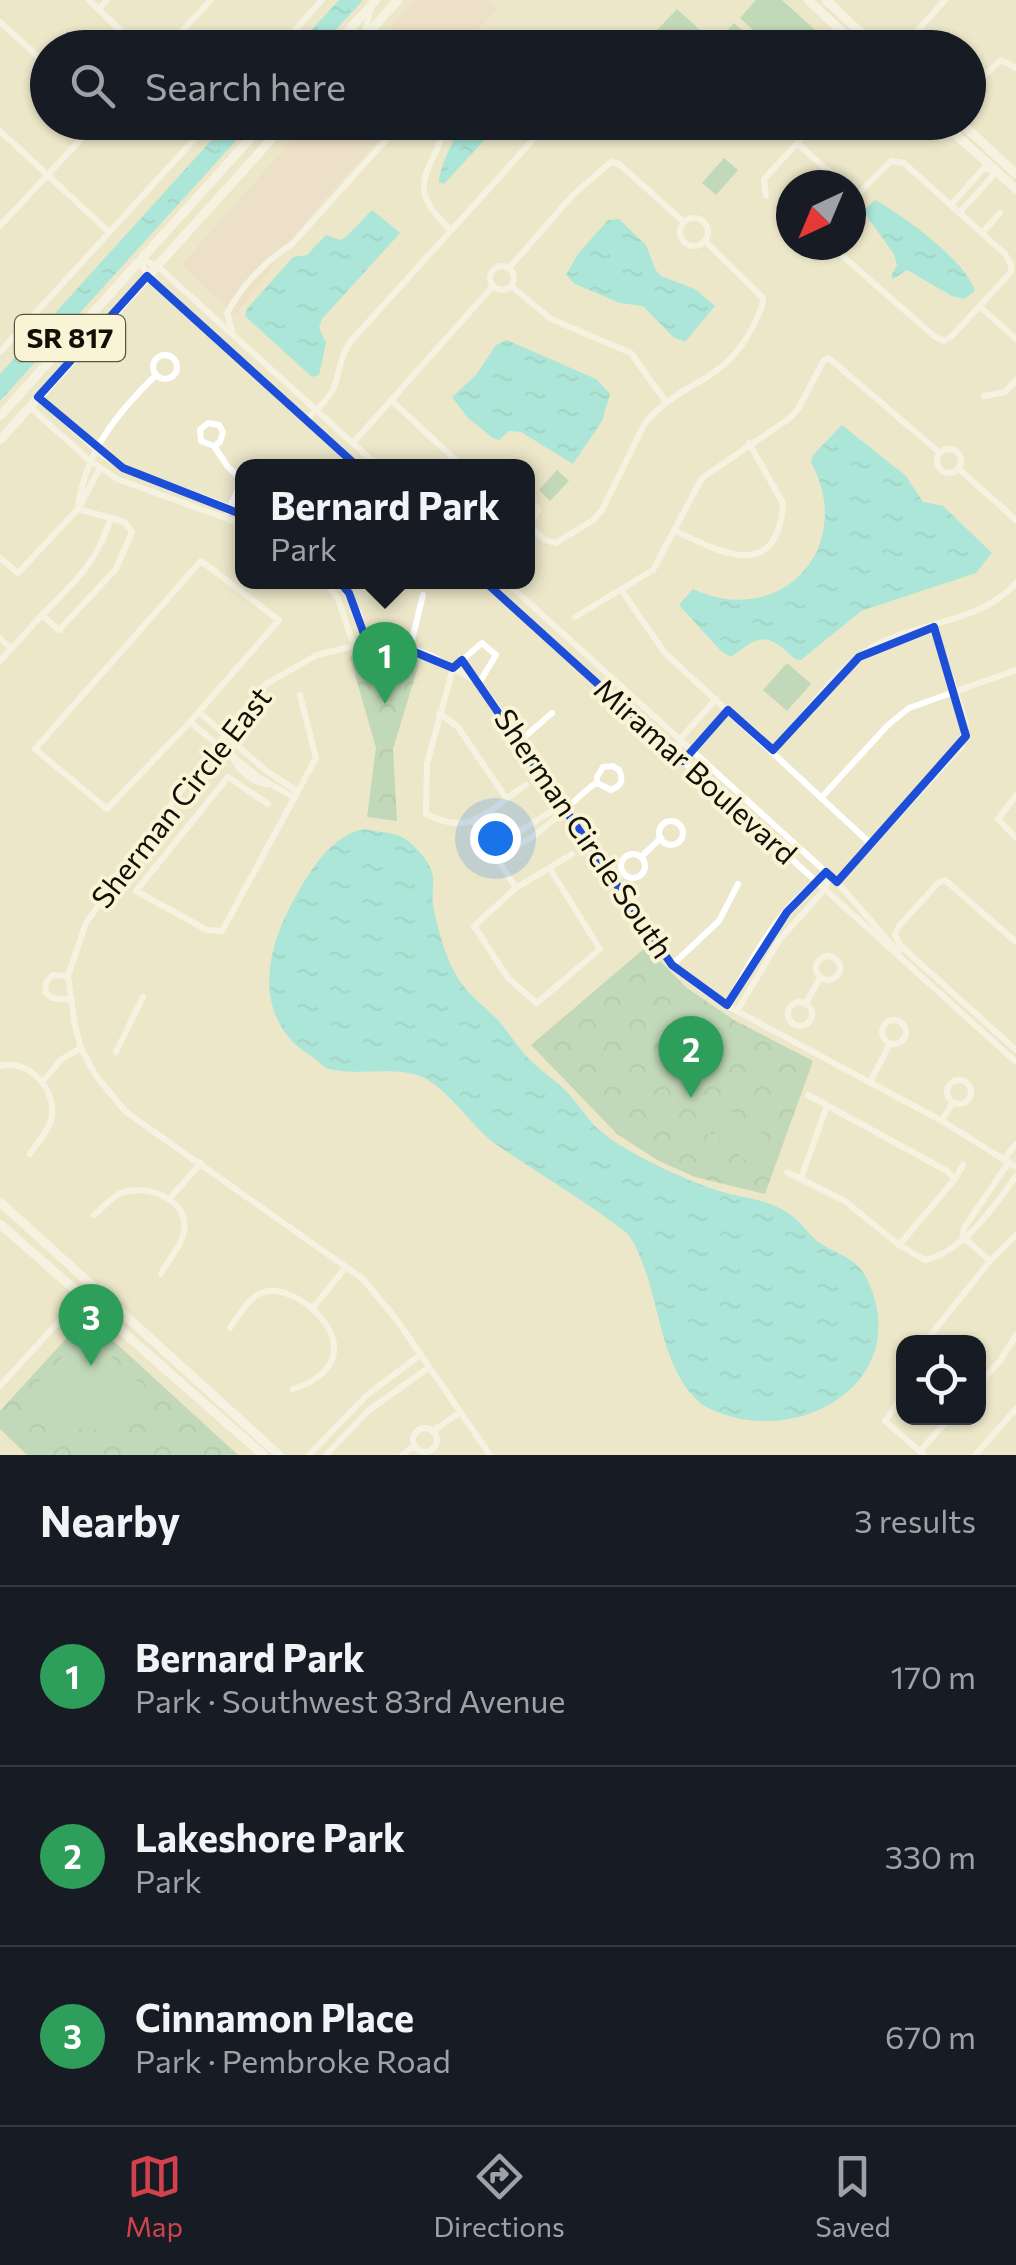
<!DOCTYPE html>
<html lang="en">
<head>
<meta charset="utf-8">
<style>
  body { margin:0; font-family:Commissioner,sans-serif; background:#20242c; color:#f1f3f6 }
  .controls { position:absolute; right:30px; bottom:30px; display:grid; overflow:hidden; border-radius:20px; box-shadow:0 2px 8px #0004 }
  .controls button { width:90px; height:90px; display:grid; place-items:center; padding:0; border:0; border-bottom:2px solid #363941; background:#171b24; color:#f1f3f6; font:50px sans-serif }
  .compass { position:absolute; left:776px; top:170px; width:90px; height:90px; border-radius:50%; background:#171b24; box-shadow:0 2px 8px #0004; rotate:224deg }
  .you { position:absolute; left:495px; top:838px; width:35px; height:35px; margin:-25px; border:8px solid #fff; border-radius:50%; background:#1a73e8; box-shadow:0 0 0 15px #1a73e833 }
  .badge { display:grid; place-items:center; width:65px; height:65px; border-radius:50%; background:#d2424c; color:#fff; font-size:32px; font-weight:700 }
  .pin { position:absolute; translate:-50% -82px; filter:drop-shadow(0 2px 5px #0008) }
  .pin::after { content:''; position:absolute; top:52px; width:35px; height:30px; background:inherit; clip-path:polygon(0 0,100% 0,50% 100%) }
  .popup { position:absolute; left:235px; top:459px; width:300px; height:130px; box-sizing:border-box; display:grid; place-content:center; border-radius:20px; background:#171b24; filter:drop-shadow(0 2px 8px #0005); font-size:32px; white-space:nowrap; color:#9ea1a6 }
  .popup b { font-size:38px; color:#f1f3f6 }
  .popup::after { content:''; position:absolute; left:50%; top:100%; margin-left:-20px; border:20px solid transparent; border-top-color:#171b24 }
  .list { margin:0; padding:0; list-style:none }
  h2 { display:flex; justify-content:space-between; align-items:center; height:130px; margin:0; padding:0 40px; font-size:42px }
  h2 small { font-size:32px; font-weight:400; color:#9ea1a6 }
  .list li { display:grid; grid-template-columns:65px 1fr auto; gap:30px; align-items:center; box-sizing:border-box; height:180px; padding:0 40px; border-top:2px solid #363941 }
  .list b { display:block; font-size:38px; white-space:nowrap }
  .list p { margin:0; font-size:32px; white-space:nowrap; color:#9ea1a6 }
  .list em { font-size:32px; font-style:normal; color:#9ea1a6 }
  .icon { flex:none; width:55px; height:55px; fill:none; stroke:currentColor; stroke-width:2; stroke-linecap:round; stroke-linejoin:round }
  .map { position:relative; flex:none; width:1016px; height:1455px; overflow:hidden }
  .search { position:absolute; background:#171b24; box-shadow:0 2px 8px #0004; left:30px; right:30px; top:30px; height:110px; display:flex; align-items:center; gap:25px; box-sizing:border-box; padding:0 35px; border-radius:55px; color:#9ea1a6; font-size:38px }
  .sheet { height:670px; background:#171b24 }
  nav { display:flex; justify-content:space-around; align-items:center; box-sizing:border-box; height:140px; border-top:2px solid #363941; background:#171b24; font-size:28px; color:#9ea1a6 }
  nav a { display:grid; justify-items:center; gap:5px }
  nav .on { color:#d2424c }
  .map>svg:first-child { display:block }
  .commercial { fill:#ebd8c8 }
  .park { fill:url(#park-crowns) }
  .garden { fill:#8ec7a7 }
  .water { fill:url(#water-ripples) }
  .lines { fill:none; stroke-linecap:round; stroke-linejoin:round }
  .minor { stroke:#fff; stroke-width:6 }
  .major { stroke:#fff; stroke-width:9 }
  .marked { fill:none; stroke:#1d4ed8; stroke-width:8; stroke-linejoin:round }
  .labels { text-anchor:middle; stroke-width:8; stroke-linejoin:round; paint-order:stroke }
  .shield { fill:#faf4d6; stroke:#585444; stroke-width:2.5 }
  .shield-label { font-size:28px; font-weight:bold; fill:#121006 }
  .street-label { font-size:30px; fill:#121006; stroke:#faf4d6 }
</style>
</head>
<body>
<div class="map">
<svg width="1016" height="1455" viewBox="0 0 1016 1455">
  <defs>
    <pattern id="park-crowns" width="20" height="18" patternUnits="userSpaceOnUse" patternTransform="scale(2.5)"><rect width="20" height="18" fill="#8ec7a7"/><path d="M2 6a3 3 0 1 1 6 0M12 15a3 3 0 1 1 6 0" fill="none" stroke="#79aa8e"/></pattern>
    <pattern id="water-ripples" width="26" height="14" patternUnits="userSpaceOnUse" patternTransform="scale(2.5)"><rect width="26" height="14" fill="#5ce4ea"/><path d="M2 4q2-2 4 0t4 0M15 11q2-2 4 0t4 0" fill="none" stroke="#4fc3c7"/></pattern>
  </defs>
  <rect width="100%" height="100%" fill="#ece7c9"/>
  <g class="commercial">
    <polygon points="415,0 487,0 497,9 462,47 373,48"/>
    <polygon points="307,123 394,123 321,203 235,315 181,265"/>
  </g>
  <g class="park">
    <polygon points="360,651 390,653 420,660 393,749 397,821 367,817 376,748 350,657"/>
    <polygon points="646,947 687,988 734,1020 813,1061 765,1194 695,1177 657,1160 617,1134 531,1045"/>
    <polygon points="82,1321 94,1323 238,1455 27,1455 0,1429 0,1411"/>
  </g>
  <g class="garden">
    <polygon points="756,0 782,0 825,39 817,47 772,47 740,18"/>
    <polygon points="677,9 700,30 684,47 676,47 657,30"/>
    <polygon points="734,23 762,47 712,47"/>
    <polygon points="724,158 738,170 716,195 702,183"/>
    <polygon points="557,470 569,481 550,501 539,490"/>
    <polygon points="787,663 811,684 787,711 763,690"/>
    <polygon points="705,1103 720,1108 710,1135 695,1130"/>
    <polygon points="723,1109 738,1114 728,1141 714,1136"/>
    <polygon points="750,1128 762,1133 752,1161 739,1157"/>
    <polygon points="693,1139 722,1149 717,1163 688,1153"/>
    <path d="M85,1333L154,1396C115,1444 66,1437 26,1396Z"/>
  </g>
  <g class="water">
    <polygon points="339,0 363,0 320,47 296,47"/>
    <polygon points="227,123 252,123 0,401 0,374"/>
    <path d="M459,123H500L444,184L439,182C440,161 455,144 459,123Z"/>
    <path d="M875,200C904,216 965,260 975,291L964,299L952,296L907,270L893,279L891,276L897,265L894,254L863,211Z"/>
    <polygon points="372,210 400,233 322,319 319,328 326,343 319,375 312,377 245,316 247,309 293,257 307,255 326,235 340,240 346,237"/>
    <polygon points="619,219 646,245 655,269 661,276 695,289 715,306 685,342 673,337 643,306 620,303 575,284 566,275 578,254 608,220"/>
    <polygon points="507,340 596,379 610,394 602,421 573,464 521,432 509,431 499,440 493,438 468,418 452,397 476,375 496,345"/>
    <path d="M842,425L906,476L923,502L943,506L992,553L976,573L861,611L801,660L795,659C766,632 761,634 731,657L721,651L679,605L693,589C781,630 857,547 811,462L813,455Z"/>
    <path d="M363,829C392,835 401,829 422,855C441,878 429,887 434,911C439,933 445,955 456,975C465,992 484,1006 497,1019C509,1032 518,1048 530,1060C540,1070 554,1079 564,1089C575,1100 583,1112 593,1124C614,1148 687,1181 719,1191C738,1197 759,1198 777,1207C802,1218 805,1234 823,1245C843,1257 857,1258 868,1281C916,1386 789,1455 701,1404C654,1363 662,1284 628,1234C586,1201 540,1175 497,1145C473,1128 455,1098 431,1082C405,1063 362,1077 329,1069C322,1067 318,1060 311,1056C257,1023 262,961 289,909C305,879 326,838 363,829Z"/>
  </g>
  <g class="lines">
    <g class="minor">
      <polyline points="89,0 139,48"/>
      <polyline points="99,9 107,0"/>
      <polyline points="370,11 364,37 375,48"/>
      <polyline points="0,22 48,66"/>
      <polyline points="370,31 388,48"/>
      <polyline points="166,48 211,0"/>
      <polyline points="279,48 322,0"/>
      <polyline points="470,48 487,42 495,48"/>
      <polyline points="902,48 945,0"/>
      <polyline points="968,90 1001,60 1016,68"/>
      <path d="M446,122C436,171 399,183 451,230"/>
      <polyline points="578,122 583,126"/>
      <polyline points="0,131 109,232"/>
      <polyline points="798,144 844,185"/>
      <polyline points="766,196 764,179 817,122"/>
      <polyline points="951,205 983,169 991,168"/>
      <polyline points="960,212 992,177 993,167"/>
      <circle cx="694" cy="232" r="14"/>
      <polyline points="0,226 97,122"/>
      <polyline points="982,233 1000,213"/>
      <polyline points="830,245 935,337 944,341 951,337 1011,272 1011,265 1005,254 904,163 891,161 851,201"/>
      <polyline points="141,260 156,265 379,467"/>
      <polyline points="141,261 147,276 358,467"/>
      <circle cx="502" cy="278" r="12"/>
      <polyline points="509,268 573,195 611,162 619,164 684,222"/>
      <polyline points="511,286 551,319 631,353 666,402"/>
      <polyline points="980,307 1016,339"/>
      <path d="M232,331L227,313C242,286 266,260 292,244L402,122"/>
      <polyline points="0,352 210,122"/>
      <circle cx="165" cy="367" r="12"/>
      <polyline points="984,396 1005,392 1016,380"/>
      <polyline points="38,397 102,455 123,468 242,512"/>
      <polyline points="391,400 463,467"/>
      <polyline points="30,407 89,460 117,479 242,524"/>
      <path d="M306,420C316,410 329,400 334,387C341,370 339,356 352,340L549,122"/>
      <polyline points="353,443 493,286"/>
      <polyline points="214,446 220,442 223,432 219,425 208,423 200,430 201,441 214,446 228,467 242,480"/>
      <circle cx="949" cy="461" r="12"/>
      <polyline points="286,467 293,467"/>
      <polyline points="959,469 1016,520"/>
      <polyline points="528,497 538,510 528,525"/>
      <path d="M78,509C84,453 117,413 156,375"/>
      <polyline points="225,518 242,481"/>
      <path d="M528,525L545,540L556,543L593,520L602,510L645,423C681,380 724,384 752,328C757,317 763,309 763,298L705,241"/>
      <path d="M676,531C721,553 778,583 783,503L749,443"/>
      <polyline points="0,558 18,573 78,509 100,468"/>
      <polygon points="201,561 279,620 190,722 107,809 35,749"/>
      <polyline points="327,582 338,599 354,646"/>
      <polyline points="341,582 359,614 368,645"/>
      <polyline points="485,582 1016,1062"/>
      <polyline points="506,582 837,882 898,952"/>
      <polyline points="622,591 665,653 872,845"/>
      <path d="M42,615C76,580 95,566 111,518"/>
      <polyline points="575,617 653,570 702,478 790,418 798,409 824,360 829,358 940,453"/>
      <polyline points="0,638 11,649"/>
      <polyline points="410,648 423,595"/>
      <polyline points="0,661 42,615 59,630 116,569 132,532 125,522 78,509"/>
      <path d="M479,683L496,655L482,643L453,668L427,764L426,814C473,838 488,809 526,785"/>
      <polyline points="716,699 680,739 678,757 692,751 728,710"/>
      <polyline points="199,712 264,769 298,792"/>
      <polyline points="439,713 458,727 506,798"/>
      <polyline points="190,722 258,777 295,798"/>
      <polyline points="521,740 552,713"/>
      <path d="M773,750C801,719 835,671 869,649C916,620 977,626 1016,583"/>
      <path d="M233,757C237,770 255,784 268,784"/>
      <polyline points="1016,795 998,819 1016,838"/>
      <polyline points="821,798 888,725 909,708 1016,670"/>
      <polyline points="268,804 228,777 136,891 207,930 222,931 316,758 300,695"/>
      <circle cx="671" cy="833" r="12"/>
      <polyline points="474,823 516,888"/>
      <polyline points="512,836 550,812 561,809"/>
      <path d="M493,852C528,852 566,806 593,785L597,783L611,790C621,786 624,780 619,770L613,766L603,767L597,777V783"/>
      <polyline points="493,852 512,836"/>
      <circle cx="633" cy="866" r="12"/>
      <polyline points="641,857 661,838"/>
      <polyline points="550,869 600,949 537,1003 508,978 474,926 516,888 572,854"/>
      <polyline points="837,882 961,747 966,724 934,627"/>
      <polyline points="1016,942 945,880 939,882 899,926 895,934 899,944 914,958 1016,1050"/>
      <circle cx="828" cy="968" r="12"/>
      <polyline points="672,965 719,921 738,884"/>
      <polyline points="68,976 53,975 46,982 45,992 52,998 72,1000"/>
      <circle cx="800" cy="1014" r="12"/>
      <polyline points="806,1003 820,978"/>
      <path d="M727,1005C749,964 785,894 830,875"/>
      <polyline points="737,1011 780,939 825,889 830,875"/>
      <circle cx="894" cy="1032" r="12"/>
      <polyline points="116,1052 143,997"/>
      <path d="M0,1066C30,1059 58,1090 51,1120C48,1132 37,1143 30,1154"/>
      <circle cx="959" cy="1092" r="12"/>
      <polyline points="43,1081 62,1059 81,1048"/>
      <polyline points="870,1082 890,1044"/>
      <polyline points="808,1095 947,1171 955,1179"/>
      <polyline points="942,1121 953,1102"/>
      <polyline points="1004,1159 1016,1144"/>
      <path d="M787,1172L845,1201L899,1245L925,1260C963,1252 995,1206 1016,1176"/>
      <polyline points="801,1178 827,1106"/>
      <polyline points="169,1199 201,1163"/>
      <path d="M94,1215C102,1209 110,1198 119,1194C144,1182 190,1199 184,1231C181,1248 168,1259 161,1274"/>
      <polyline points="963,1237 964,1228 1009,1162"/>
      <polyline points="963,1237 990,1261"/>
      <polyline points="899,1245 955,1179 963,1165"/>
      <polyline points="312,1309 346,1267"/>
      <path d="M230,1328C238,1317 247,1299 261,1293C297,1277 386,1358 293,1389"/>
      <polyline points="925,1342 990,1261 1016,1235"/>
      <polyline points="978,1385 1000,1361 1016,1335"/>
      <polyline points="0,1386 92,1285"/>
      <polyline points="904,1394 885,1421 924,1455"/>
      <circle cx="425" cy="1440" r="12"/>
      <polyline points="433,1431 459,1413"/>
      <polyline points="920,1451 950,1418"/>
      <polyline points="309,1455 367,1395 419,1356"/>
      <polyline points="326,1455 368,1411 428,1368"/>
      <polyline points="402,1455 414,1446"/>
      <polyline points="490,1455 396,1319 363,1279 126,1112 96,1076 81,1048 75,1026 68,976 86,923 185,785 266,684 317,655 354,646 393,643 410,648 432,656 479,683 521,740 562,809 641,925 672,965 704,991 731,1008 942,1121 1016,1167"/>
      <polyline points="975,1455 1016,1409"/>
    </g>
    <g class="major">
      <polyline points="808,0 860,48"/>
      <polyline points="826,0 877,48"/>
      <polyline points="333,48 376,0"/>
      <polyline points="355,48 398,0"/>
      <polyline points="942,122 1016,189"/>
      <polyline points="960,122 1016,174"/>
      <polyline points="0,416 265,122"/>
      <polyline points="0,440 287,122"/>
      <polyline points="0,1202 279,1455"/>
      <polyline points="0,1224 263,1455"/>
    </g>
  </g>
  <path d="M0 0H1016V1455H0ZM147,276L683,761L728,710L773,750L859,657L934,627L966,736L837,882L826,872L787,912L727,1005L672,965L462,660L453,668L393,643L368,645L349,593L302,538L123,468L38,397Z" fill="#ece7c9" fill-opacity=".55" fill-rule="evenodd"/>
  <path class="marked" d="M147,276L683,761L728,710L773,750L859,657L934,627L966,736L837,882L826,872L787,912L727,1005L672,965L462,660L453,668L393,643L368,645L349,593L302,538L123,468L38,397Z"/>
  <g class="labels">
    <rect class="shield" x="15" y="315" width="110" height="46" rx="8"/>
    <g class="shield-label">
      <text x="70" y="348">SR 817</text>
    </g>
    <g class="street-label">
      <text transform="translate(695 772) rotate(42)" y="10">Miramar Boulevard</text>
      <text transform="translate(182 798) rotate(-52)" y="10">Sherman Circle East</text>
      <text transform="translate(583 834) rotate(56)" y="10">Sherman Circle South</text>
    </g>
  </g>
</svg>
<div class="controls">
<button><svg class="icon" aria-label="locate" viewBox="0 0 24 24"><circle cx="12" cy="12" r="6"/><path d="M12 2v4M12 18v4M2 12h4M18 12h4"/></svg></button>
</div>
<svg class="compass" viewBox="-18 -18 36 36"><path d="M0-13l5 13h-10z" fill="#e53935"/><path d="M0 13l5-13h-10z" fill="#9ea1a6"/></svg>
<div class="you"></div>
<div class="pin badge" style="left:385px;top:704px;background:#2e9e5b">1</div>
<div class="popup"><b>Bernard Park</b>Park</div>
<div class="pin badge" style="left:691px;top:1098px;background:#2e9e5b">2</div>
<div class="pin badge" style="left:91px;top:1366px;background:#2e9e5b">3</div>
<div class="search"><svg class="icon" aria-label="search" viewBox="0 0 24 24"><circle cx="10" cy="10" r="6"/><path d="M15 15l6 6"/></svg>Search here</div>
</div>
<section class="sheet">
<h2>Nearby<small>3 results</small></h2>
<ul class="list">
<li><span class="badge" style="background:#2e9e5b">1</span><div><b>Bernard Park</b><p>Park · Southwest 83rd Avenue</p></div><em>170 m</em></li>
<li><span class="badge" style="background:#2e9e5b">2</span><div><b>Lakeshore Park</b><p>Park</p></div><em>330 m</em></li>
<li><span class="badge" style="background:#2e9e5b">3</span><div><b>Cinnamon Place</b><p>Park · Pembroke Road</p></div><em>670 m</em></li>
</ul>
</section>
<nav>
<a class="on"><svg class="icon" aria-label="map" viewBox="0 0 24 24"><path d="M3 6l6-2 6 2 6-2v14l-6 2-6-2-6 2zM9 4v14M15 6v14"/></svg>Map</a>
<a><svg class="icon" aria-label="directions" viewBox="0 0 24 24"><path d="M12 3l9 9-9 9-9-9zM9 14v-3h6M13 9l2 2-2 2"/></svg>Directions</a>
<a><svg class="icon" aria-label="saved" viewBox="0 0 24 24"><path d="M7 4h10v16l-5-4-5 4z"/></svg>Saved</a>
</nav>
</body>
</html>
